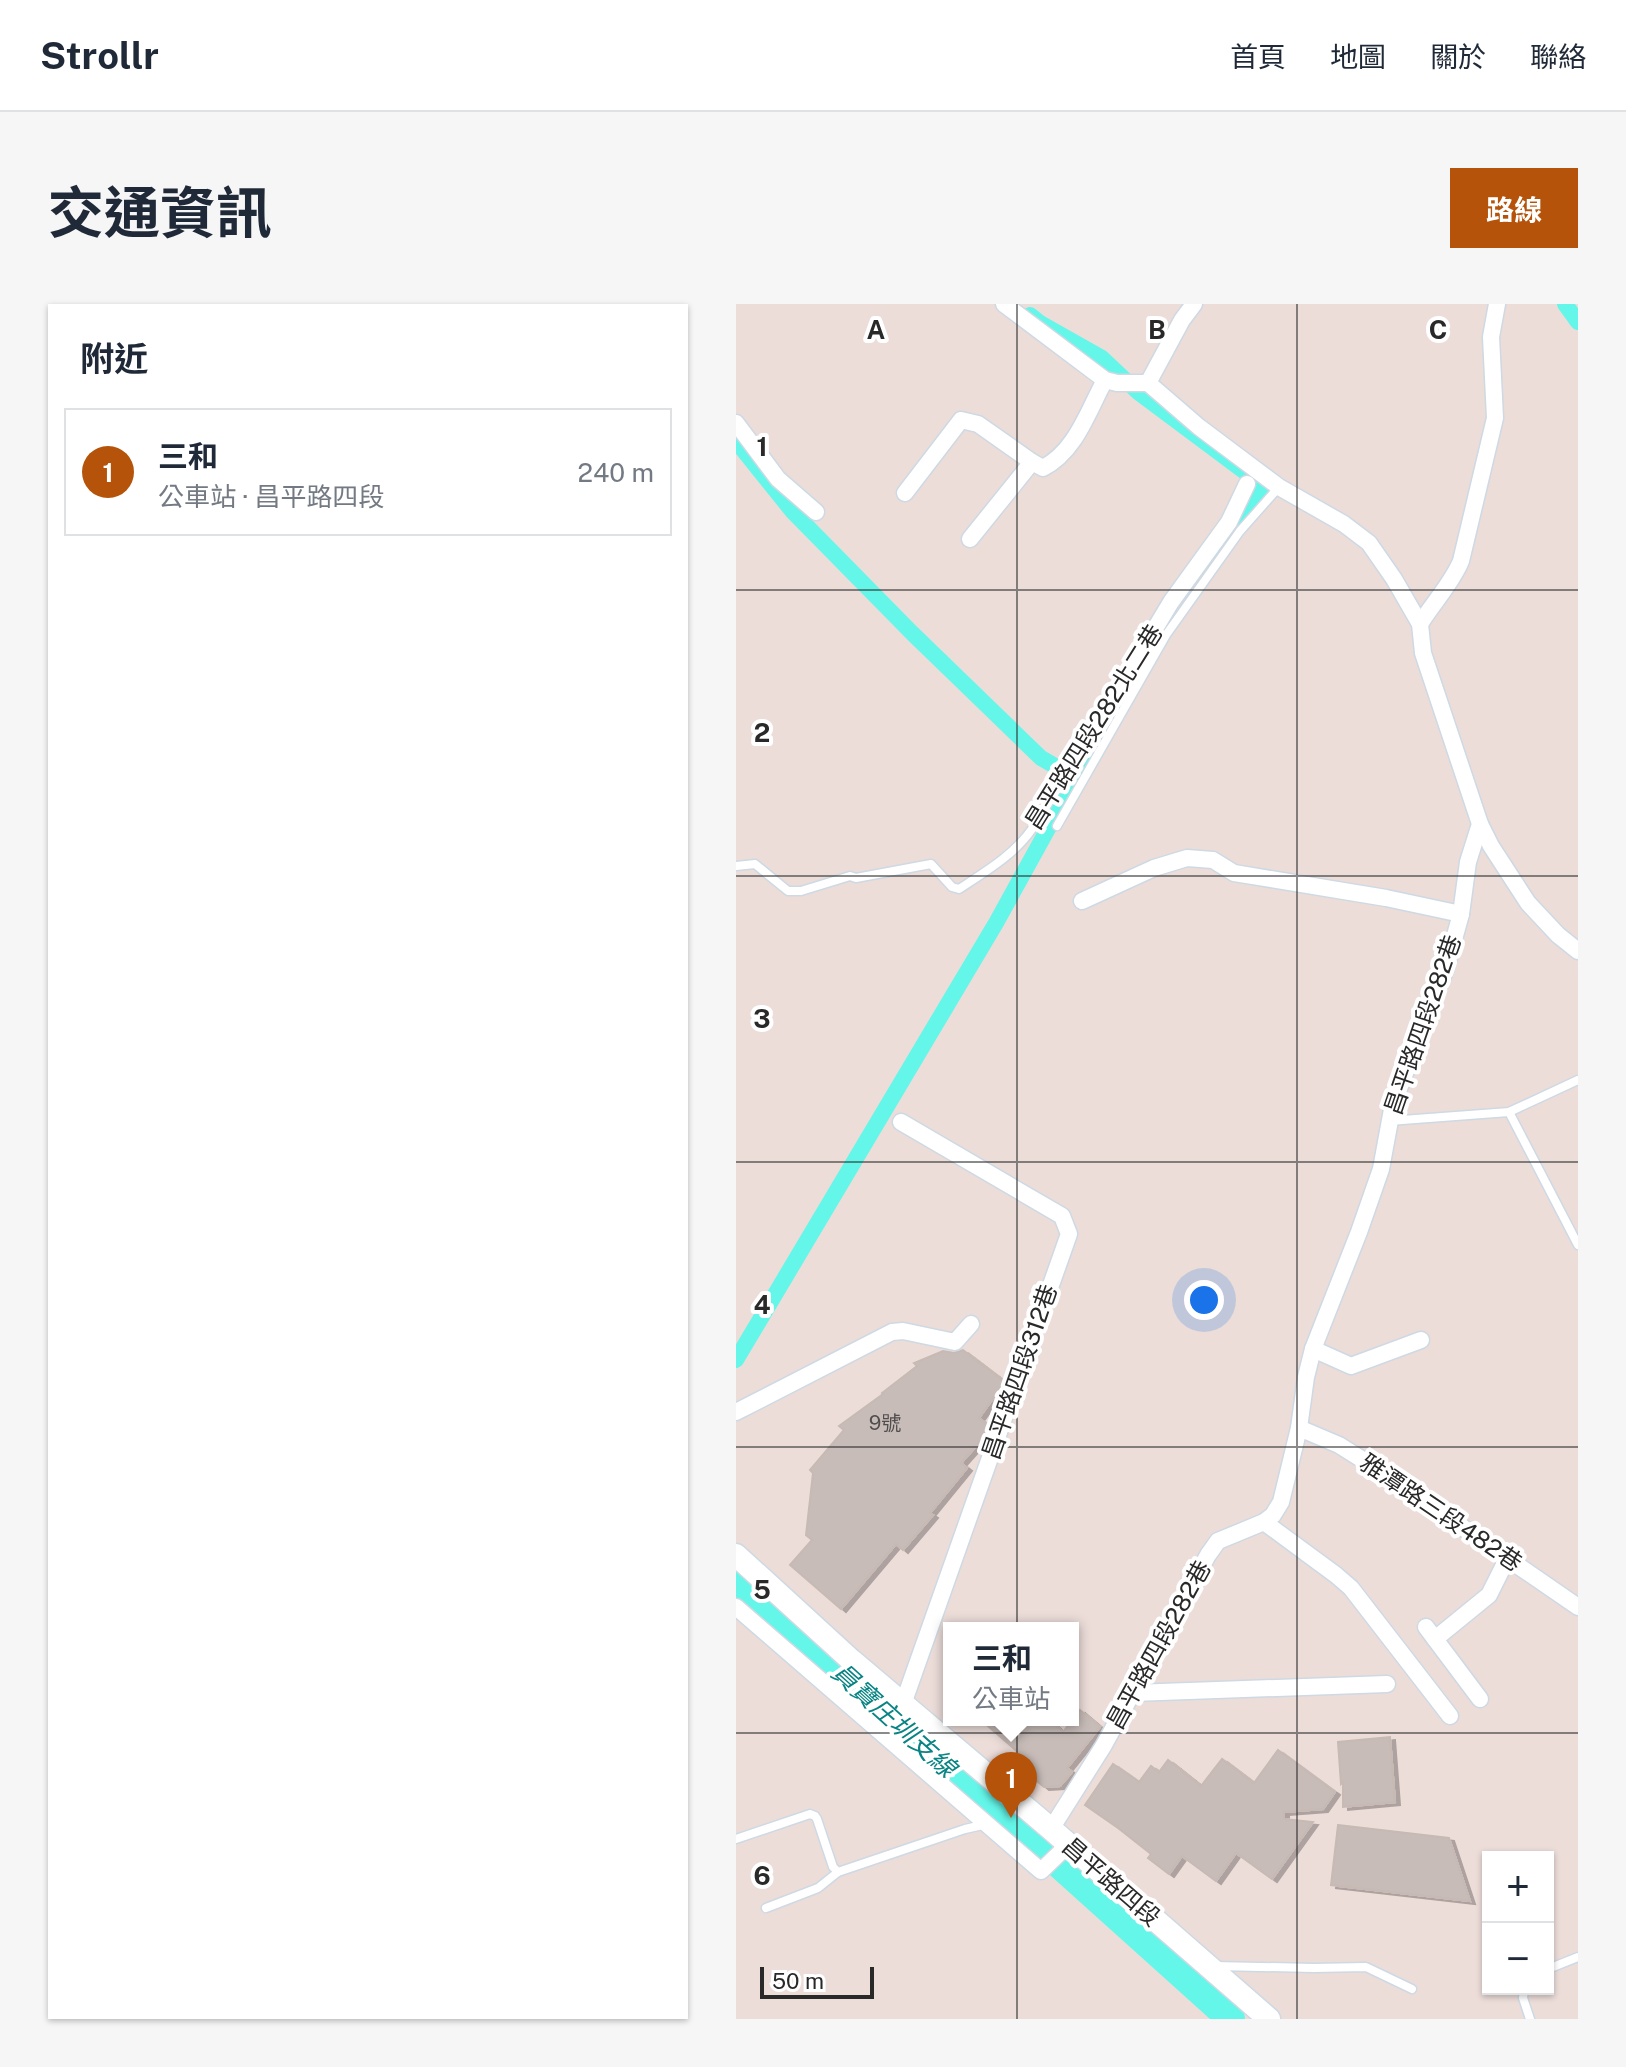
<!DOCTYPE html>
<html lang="zh-TW">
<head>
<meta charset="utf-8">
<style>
  body { margin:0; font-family:"Public Sans","Noto Sans TC",sans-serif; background:#f6f6f7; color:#1f2937 }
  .controls { position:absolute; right:24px; bottom:24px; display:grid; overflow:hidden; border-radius:0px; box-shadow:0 2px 6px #0004 }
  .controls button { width:72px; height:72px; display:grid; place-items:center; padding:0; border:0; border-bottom:2px solid #e0e1e3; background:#fff; color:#1f2937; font:40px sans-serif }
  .scale { position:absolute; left:24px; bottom:20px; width:114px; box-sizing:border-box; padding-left:8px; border:4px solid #292929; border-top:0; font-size:22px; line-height:28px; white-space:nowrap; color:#292929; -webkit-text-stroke:6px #fff; paint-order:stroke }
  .you { position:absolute; left:468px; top:996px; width:28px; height:28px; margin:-20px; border:6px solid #fff; border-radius:50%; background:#1a73e8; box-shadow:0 0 0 12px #1a73e833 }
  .badge { display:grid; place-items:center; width:52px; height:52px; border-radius:50%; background:#b45309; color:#fff; font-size:26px; font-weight:700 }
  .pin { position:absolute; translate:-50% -66px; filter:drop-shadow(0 2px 4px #0008) }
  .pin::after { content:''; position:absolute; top:42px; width:28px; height:24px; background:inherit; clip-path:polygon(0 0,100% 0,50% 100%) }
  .popup { position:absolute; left:207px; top:1318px; width:136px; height:104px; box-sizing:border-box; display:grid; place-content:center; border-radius:0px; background:#fff; filter:drop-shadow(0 2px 6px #0005); font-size:26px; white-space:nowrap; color:#747a83 }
  .popup b { font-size:30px; color:#1f2937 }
  .popup::after { content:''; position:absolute; left:50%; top:100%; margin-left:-16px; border:16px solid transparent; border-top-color:#fff }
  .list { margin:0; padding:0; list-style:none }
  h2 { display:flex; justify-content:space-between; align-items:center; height:104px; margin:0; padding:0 32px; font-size:34px }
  h2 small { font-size:26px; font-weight:400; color:#747a83 }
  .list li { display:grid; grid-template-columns:52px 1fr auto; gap:24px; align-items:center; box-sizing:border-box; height:128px; margin:0 16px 16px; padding:0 16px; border:2px solid #e0e1e3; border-radius:0px }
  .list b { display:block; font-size:30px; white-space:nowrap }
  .list p { margin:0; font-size:26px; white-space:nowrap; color:#747a83 }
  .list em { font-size:26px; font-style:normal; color:#747a83 }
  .map { position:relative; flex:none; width:842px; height:1715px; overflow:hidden; border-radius:0px }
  header { display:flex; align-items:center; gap:48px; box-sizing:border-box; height:112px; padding:0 40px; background:#fff; border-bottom:2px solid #e0e1e3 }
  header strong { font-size:38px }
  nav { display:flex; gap:44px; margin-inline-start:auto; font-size:28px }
  .intro { display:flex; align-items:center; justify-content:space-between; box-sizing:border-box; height:192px; padding:0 48px }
  h1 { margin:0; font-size:56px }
  .button { padding:20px 36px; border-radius:0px; background:#b45309; color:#fff; font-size:28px; font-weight:700 }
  main { display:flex; gap:48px; padding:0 48px }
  aside { flex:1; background:#fff; border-radius:0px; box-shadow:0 2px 6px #0004 }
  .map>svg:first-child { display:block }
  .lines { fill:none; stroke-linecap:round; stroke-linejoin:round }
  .canal { stroke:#64f6e9; stroke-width:16 }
  .river { stroke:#64f6e9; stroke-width:28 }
  .building { fill:#c7bcb8; stroke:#c7b9b3; stroke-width:2; filter:url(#shadow) }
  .lane-casing { stroke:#ced9e3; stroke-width:11 }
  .street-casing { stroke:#ced9e3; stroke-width:19 }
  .secondary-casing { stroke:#ced9e3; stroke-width:25 }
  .lane { stroke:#fff; stroke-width:8 }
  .street { stroke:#fff; stroke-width:16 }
  .secondary { stroke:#fff; stroke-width:22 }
  .grid { fill:none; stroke:#292929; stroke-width:2; stroke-opacity:0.55 }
  .labels { text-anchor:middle; stroke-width:8; stroke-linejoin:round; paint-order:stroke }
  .number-label { font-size:20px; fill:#504e4d }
  .street-label { font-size:24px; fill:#292929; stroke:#fff }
  .water-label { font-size:26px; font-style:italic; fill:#078483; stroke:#fff }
  .grid-label { font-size:26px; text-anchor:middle; font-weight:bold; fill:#292929; stroke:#fff; stroke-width:8; stroke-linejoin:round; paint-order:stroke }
</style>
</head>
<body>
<header>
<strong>Strollr</strong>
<nav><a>首頁</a><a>地圖</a><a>關於</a><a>聯絡</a></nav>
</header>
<div class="intro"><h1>交通資訊</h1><a class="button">路線</a></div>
<main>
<aside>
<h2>附近<small></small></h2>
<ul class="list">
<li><span class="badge">1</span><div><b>三和</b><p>公車站 · 昌平路四段</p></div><em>240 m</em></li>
</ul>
</aside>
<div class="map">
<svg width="842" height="1715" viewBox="0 0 842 1715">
  <defs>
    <filter id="shadow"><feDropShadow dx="5" dy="3" stdDeviation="0" flood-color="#0004"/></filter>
  </defs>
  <rect width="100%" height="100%" fill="#ecddd9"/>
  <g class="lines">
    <g class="canal">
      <polyline points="829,0 842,18"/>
      <polyline points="294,11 304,19 366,54 402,88 528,182 493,229"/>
      <polyline points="0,137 57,208 176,329 305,454 340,474"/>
      <polyline points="0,1056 260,619 340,474 408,358"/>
    </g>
    <polyline class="river" points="0,1277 287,1528 495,1715"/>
  </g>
  <g class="building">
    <polygon points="227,1046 269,1078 243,1114 253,1122 251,1130 225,1159 231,1164 194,1209 197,1211 167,1246 160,1240 105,1305 54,1261 76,1236 70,1231 77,1169 74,1166 108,1126 103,1122 147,1090 146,1089 181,1062 178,1059 207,1047 218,1049"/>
    <polygon points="344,1406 364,1423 331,1464 336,1468 324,1482 308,1483 284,1463 290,1455 245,1416 313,1416 327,1428"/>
    <polygon points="654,1433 659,1498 607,1503 607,1478 605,1480 602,1438"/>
    <polygon points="542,1446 599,1488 587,1505 548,1508 548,1515 577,1518 536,1575 500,1549 480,1577 446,1552 433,1570 412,1554 415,1550 382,1524 349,1501 377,1460 403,1478 415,1462 423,1468 432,1456 465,1482 486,1455 518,1479"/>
    <polygon points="602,1521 713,1534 734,1597 595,1581"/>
  </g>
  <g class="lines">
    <g class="lane-casing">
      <g id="lane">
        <polyline points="321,522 430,331 504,227 543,183"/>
        <path d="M0,562L19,560L52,587H65L114,572L120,574L195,560L216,583L223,585C249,568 278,551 296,525C306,512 313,496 322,481"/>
        <polyline points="773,808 842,941"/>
        <polyline points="653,817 773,808 842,776"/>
        <polyline points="0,1535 74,1510 79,1512 81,1515 97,1563 102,1568 229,1525 251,1520"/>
        <polyline points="30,1604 82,1584 102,1568"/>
        <polyline points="479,1662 578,1664 630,1663 676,1685"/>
        <polyline points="812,1665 842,1653"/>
        <polyline points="788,1685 787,1694 794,1715"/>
      </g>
    </g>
    <g class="street-casing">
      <g id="street">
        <polyline points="268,0 369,76 381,79 412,79 463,123 543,183 608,220 633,239 658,275 684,320 687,349 744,520 732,558 725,610 710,664 657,800 645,865 623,928 577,1045 570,1073 563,1124 545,1198 537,1211 528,1218 482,1237 472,1251 368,1441 315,1525"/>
        <polyline points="412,79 446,16 458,0"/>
        <polyline points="0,119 42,175 80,208"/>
        <polyline points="169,189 225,116 242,120 296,158"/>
        <path d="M234,235L296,158L307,164C340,147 352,107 369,76"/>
        <path d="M684,320C697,299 716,279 725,257L759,114L755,33L761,0"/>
        <polyline points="322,481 337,461 435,298 493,218 511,180"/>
        <polyline points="744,520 755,542 792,599 822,631 842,647"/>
        <polyline points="346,597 418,564 451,554 477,556 498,569 650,594 725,610"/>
        <polyline points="165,818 326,912 333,930 167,1400"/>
        <polyline points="577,1045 615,1062 685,1036"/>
        <polyline points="0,1108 156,1028 167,1027 219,1038 235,1020"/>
        <polyline points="563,1124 603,1141 646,1168 842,1303"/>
        <polyline points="528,1218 600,1271 615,1284 714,1412"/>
        <polyline points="0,1303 305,1567 332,1541"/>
        <polyline points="690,1323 744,1395"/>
        <polyline points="699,1335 753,1291 771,1255"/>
        <polyline points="397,1389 651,1380"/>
      </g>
    </g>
    <g class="secondary-casing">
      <polyline id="secondary" points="0,1251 115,1356 315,1525 533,1715"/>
    </g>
    <use href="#lane" class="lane"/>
    <use href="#street" class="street"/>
    <use href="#secondary" class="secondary"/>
  </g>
  <path class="grid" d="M281,0V1715M561,0V1715M0,286H842M0,572H842M0,858H842M0,1143H842M0,1429H842"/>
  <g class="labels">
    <g class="number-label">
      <text x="149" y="1126">9號</text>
    </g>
    <g class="street-label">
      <text transform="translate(358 423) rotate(-58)" y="8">昌平路四段282北二巷</text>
      <text transform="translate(687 721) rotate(-71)" y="8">昌平路四段282巷</text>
      <text transform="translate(284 1068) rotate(-71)" y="8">昌平路四段312巷</text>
      <text transform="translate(705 1209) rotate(34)" y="8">雅潭路三段482巷</text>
      <text transform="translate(423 1341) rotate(-61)" y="8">昌平路四段282巷</text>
      <text transform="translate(375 1578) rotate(41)" y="8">昌平路四段</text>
    </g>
    <g class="water-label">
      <text transform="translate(158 1416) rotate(42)" y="9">員寶庄圳支線</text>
    </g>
  </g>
  <g class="grid-label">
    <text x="140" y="35">A</text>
    <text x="421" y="35">B</text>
    <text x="702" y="35">C</text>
    <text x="26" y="152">1</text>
    <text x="26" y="438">2</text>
    <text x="26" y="724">3</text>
    <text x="26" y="1010">4</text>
    <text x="26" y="1295">5</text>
    <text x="26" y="1581">6</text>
  </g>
</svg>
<div class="controls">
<button>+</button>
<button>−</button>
</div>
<div class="scale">50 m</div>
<div class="you"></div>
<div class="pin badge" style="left:275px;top:1514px">1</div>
<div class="popup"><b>三和</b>公車站</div>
</div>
</main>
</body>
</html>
